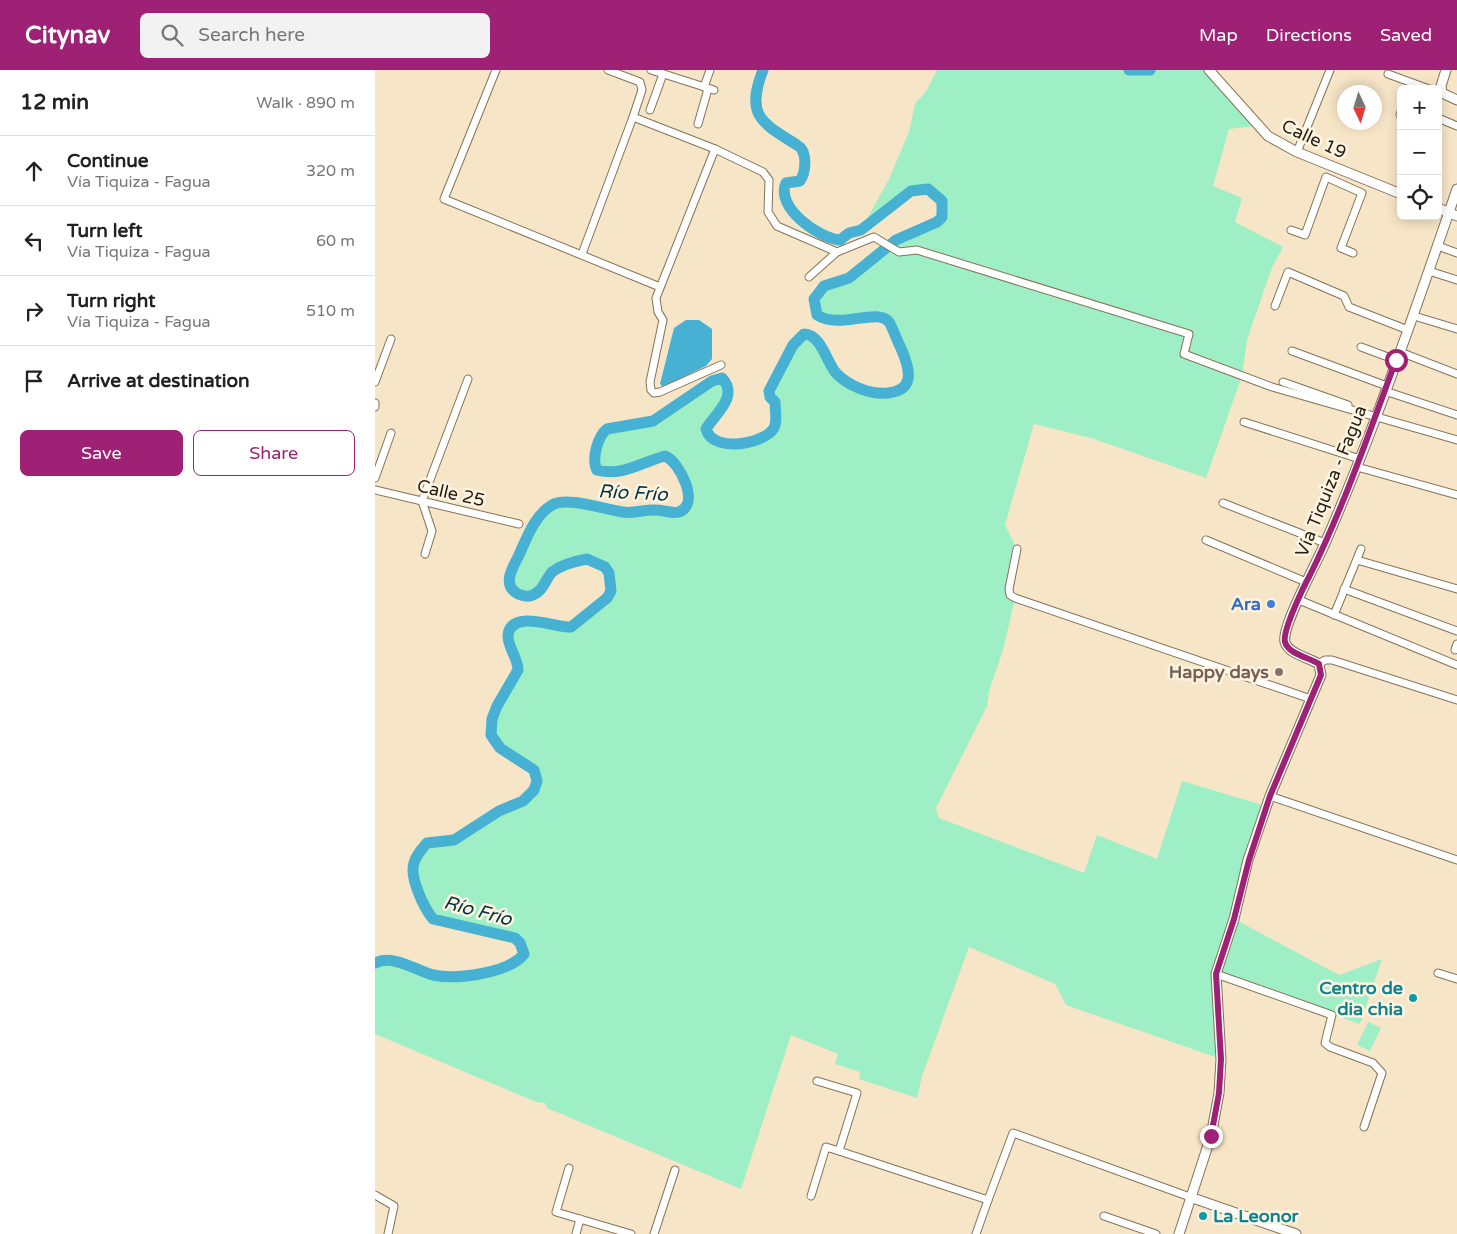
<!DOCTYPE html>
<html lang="en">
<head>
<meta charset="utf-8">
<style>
  body { margin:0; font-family:"Varela Round",sans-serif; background:#f2f2f2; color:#222 }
  .controls { position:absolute; right:15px; top:15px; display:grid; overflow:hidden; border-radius:8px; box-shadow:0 2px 12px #0003 }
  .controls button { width:45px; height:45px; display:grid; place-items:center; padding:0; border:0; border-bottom:1px solid #e0e0e0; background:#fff; color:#222; font:25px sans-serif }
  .compass { position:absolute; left:962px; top:15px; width:45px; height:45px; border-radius:50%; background:#fff; box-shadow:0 2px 12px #0003; rotate:176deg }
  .stop { position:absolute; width:15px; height:15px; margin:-11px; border:4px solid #9f2175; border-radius:50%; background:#fff }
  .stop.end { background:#9f2175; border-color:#fff; box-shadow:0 1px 5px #0008 }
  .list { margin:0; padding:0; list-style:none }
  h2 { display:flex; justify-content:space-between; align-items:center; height:65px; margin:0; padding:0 20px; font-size:21px }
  h2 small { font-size:16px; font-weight:400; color:#767676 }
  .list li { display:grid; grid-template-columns:32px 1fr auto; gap:15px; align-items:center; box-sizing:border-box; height:70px; padding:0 20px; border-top:1px solid #e0e0e0 }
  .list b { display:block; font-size:19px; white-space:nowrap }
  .list p { margin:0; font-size:16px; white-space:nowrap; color:#767676 }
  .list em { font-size:16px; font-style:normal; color:#767676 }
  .actions { display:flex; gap:10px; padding:15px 20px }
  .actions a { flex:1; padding:11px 0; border:1px solid #9f2175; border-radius:8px; text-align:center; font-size:18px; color:#9f2175 }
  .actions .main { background:#9f2175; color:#fff }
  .icon { flex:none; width:28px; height:28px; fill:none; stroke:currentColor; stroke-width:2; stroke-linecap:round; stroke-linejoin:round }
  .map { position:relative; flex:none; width:1082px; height:1164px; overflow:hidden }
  header { display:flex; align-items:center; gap:30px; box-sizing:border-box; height:70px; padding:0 25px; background:#9f2175; color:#fff }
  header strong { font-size:24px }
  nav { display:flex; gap:28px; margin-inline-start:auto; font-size:18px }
  .search { width:350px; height:45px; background:#f2f2f2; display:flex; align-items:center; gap:12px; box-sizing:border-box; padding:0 18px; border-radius:8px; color:#767676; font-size:19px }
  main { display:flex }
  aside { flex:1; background:#fff }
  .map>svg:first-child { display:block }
  .green { fill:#9eefc6 }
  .water { fill:#46b1d2 }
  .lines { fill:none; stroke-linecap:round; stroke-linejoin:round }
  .river { stroke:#46b1d2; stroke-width:11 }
  .minor-casing { stroke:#837357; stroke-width:9 }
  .tertiary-casing { stroke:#837357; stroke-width:11 }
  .minor { stroke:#fff; stroke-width:7 }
  .tertiary { stroke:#fff; stroke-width:9 }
  .route { stroke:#9f2175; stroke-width:6 }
  .shop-dot { fill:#3f7fe0; stroke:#fff4e1; stroke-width:2 }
  .education-dot { fill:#8d6e63; stroke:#fff4e1; stroke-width:2 }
  .culture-dot { fill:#0f9aa8; stroke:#fff4e1; stroke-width:2 }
  .labels { text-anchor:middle; stroke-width:5; stroke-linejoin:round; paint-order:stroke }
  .street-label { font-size:18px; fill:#241d12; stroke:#fff4e1 }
  .shop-label { font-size:18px; font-weight:bold; fill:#366cbe; stroke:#fff4e1; text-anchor:end }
  .education-label { font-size:18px; font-weight:bold; fill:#785e54; stroke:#fff4e1; text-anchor:end }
  .culture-label { font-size:18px; font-weight:bold; fill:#0d838f; stroke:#fff4e1; text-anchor:end }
  .water-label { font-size:19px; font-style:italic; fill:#013442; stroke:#fff4e1 }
</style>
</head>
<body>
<header>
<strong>Citynav</strong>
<div class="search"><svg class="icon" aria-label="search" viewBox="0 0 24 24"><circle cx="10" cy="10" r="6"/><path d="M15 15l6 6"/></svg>Search here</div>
<nav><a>Map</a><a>Directions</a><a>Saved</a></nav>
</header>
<main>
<aside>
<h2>12 min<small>Walk · 890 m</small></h2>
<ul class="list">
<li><svg class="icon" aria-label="ahead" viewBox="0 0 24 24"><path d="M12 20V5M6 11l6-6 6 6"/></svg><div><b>Continue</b><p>Vía Tiquiza - Fagua</p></div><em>320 m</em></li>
<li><svg class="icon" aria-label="left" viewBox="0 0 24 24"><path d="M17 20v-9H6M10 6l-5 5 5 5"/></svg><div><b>Turn left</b><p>Vía Tiquiza - Fagua</p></div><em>60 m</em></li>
<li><svg class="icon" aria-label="right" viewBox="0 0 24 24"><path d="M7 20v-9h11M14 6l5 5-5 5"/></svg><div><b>Turn right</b><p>Vía Tiquiza - Fagua</p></div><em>510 m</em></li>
<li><svg class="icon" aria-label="arrive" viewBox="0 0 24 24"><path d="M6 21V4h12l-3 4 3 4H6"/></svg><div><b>Arrive at destination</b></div></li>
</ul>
<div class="actions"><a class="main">Save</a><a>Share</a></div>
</aside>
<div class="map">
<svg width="1082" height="1164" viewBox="0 0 1082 1164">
  <rect width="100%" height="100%" fill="#f7e5c7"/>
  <g class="green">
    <path d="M562,0H834L882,56L854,59L838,116L867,128L860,152L908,177L896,200L872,270L867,306L831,408L716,368L659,354L630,455L642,479L634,519L640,528L628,580L614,621L612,636L561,738L564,748L709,803L722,765L782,789L807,711L891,736L859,849L964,905L1007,889L985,954L841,904L846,989L691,935L680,914L594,877L547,1006L542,1028L484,1009L485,1002L460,994L463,984L416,965L366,1119L172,1038L170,1033L161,1032L0,964V893C18,884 40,900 58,905C81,910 134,903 149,884L145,873L139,868L58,849C49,838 34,807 39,793C41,785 47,779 52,773L79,770L124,741L148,731L159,720L162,711L159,700L125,678L116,665L117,649L122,636L143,600C143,588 133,578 133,566C135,538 181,558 196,557L232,528L236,522L234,503L230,497L212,489C201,491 186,495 177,503C170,510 169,520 158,525C154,527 148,526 143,524C126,515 138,497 144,485C152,467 160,445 177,435C191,426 231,440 248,442C259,444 272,439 285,440C291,441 298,444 304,442C326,434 304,391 290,386C267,392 247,407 222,400C216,389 223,366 232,359L278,351L337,311L347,308C364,326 342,343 331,359C338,386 396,372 400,356C402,349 400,339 400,332L395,327L394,321L418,275L429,264C446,264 452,293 461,303C473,316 496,325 513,323C522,322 531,319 533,309C535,299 528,282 523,273C519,267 518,257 514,252C502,237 464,260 442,245L439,229L449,216L474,208L521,170L562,152L567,147V131C563,126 558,121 552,119C533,114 500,149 486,160L514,109L534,62L540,34L552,20Z"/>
    <polygon points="993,952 1006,958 995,981 982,975"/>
  </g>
  <polygon class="water" points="311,250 324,250 337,259 337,289 331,296 288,317 285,314 299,258"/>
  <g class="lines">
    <g class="river">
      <polyline points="754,0 775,0"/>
      <path d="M0,893C18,884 40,900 58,905C82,910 134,903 149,884L145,873L140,868L58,849C49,838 34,807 39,793C41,785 47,779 52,773L79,770L124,741L148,731L159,720L162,711L159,700L125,678L116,665L117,649L122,636L143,600C143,588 133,578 133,566C135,538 181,558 196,557L232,528L236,521L234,503L230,497L212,489C201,491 186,495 177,502C170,510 169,520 158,525C154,527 148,526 143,524C126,515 138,497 144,485C152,467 160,445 177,435C192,426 231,440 248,442C258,444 270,439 281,440C288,440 297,444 304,442C326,434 304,391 290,386C267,392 247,407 222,400C216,389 223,366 232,359L278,351L337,311L347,308C364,326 341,343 331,359C338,385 396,373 400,355C402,349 400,339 400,332L395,327L394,321L418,275L429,264C446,264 452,293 461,303C473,316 496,325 513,323C522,322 531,319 533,309C535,300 529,285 525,276C521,269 518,258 514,252C502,237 465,260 442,245L439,229L449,216L474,208L521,170L562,152L567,147V131L553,119L536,121L486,160L474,163L465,170C443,168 400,137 411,113L425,111C431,102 433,81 422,75C387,53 370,46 388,0"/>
    </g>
    <g class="minor-casing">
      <g id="minor">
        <polyline points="121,0 69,129 285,217"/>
        <polyline points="233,0 265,12 267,20 258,47 340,79 388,102 394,110 393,142 402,156 462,182 499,167 524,182 542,180 814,264 809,284 897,317 1082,370"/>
        <polyline points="276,0 339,20"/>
        <polyline points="1013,4 1054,19"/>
        <polyline points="329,17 335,0"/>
        <polyline points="275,40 288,4"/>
        <polyline points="1025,45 1026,42"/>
        <polyline points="1063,48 1082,56"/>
        <polyline points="323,54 333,19"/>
        <polyline points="340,79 281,228 283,242 288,250 275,312 276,320 279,323 285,322 346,295"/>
        <polyline points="922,82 955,0"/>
        <polyline points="916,160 930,165 951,107 987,123 966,178 978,183"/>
        <polyline points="1063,176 1082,183"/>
        <polyline points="207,184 258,47"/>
        <polyline points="1054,201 1082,210"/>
        <polyline points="434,207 462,182"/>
        <polyline points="900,236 913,202 969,226 974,237 1033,260"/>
        <polyline points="1039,246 1082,259"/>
        <polyline points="986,277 1021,290"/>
        <polyline points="917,281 1012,316"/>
        <polyline points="1025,282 1082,304"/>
        <polyline points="0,312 16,269"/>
        <polyline points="908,312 973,335"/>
        <polyline points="1010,321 1082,345"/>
        <polyline points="0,333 0,337"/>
        <polyline points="869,352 985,389"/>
        <polyline points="982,397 1082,425"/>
        <polyline points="0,408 16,363"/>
        <polyline points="0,420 144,454"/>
        <polyline points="848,433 950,473"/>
        <polyline points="831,470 931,512"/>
        <polyline points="642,479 634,519 635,525 640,528 936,629"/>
        <polyline points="50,484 57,461 47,431 93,309"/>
        <polyline points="982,490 1082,519"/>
        <polyline points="969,519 1082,561"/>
        <polyline points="924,530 1082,595"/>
        <polyline points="959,545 986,479"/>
        <polyline points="1080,580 1082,574"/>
        <polyline points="944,594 950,590 957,590 1082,630"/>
        <polyline points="895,726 1082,790"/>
        <polyline points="1063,903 1082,909"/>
        <polyline points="841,904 957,945 950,973 955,977 998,993 1007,1003 989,1057"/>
        <polyline points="442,1011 482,1023 464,1081 613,1130 638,1063 815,1127"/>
        <polyline points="194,1098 181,1142 256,1164"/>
        <polyline points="0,1125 19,1136 13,1164"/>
        <polyline points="436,1126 451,1077 464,1081"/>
        <polyline points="729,1146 781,1164"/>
        <polyline points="201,1164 205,1149"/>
        <polyline points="279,1164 300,1100"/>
        <polyline points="601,1164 613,1130"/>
      </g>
    </g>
    <g class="tertiary-casing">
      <g id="tertiary">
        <polyline points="834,0 893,66 922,82 1026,124"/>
        <polyline points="1071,0 1066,16 1067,23 1082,30"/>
        <polyline points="1063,138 1082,146"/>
        <polyline points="815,1127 921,1164"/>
        <path d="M804,1164L836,1066L844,1023L846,989L841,904L859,849L873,790L895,726L946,605L944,594C935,588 913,584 910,572C906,556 944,489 951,471C1001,356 1041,238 1082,119"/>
      </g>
    </g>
    <use href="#minor" class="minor"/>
    <use href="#tertiary" class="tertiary"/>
  </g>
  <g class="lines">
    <path class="route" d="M836,1066L844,1023L846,989L841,904L859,849L874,790L895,726L946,605L944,594C935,588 913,584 910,572C907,561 929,516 935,505C969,436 994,363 1021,290"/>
  </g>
  <circle class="shop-dot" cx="896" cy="534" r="5"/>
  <circle class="education-dot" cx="904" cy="602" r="5"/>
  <g class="culture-dot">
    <circle cx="1038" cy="928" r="5"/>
    <circle cx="828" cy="1146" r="5"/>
  </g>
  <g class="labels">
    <g class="street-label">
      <text transform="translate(939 69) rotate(25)" y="6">Calle 19</text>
      <text transform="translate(956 411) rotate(-68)" y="6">Vía Tiquiza - Fagua</text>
      <text transform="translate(76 423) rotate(13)" y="6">Calle 25</text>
    </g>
    <g class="shop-label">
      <text x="886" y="540">Ara</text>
    </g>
    <g class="education-label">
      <text x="894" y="608">Happy days</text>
    </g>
    <g class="culture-label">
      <text x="1028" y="924">Centro de<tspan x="1028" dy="21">dia chia</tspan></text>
      <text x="838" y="1152" text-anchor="start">La Leonor</text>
    </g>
    <g class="water-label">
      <text transform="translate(258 422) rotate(3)" y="7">Río Frío</text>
      <text transform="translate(103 840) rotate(15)" y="7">Río Frío</text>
    </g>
  </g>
</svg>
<div class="controls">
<button>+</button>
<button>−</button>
<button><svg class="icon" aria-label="locate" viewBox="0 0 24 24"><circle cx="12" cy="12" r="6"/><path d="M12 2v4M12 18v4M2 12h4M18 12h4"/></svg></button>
</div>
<svg class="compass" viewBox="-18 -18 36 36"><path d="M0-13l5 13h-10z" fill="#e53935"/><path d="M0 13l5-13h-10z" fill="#767676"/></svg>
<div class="stop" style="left:1021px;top:290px"></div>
<div class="stop end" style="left:836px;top:1066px"></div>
</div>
</main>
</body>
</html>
